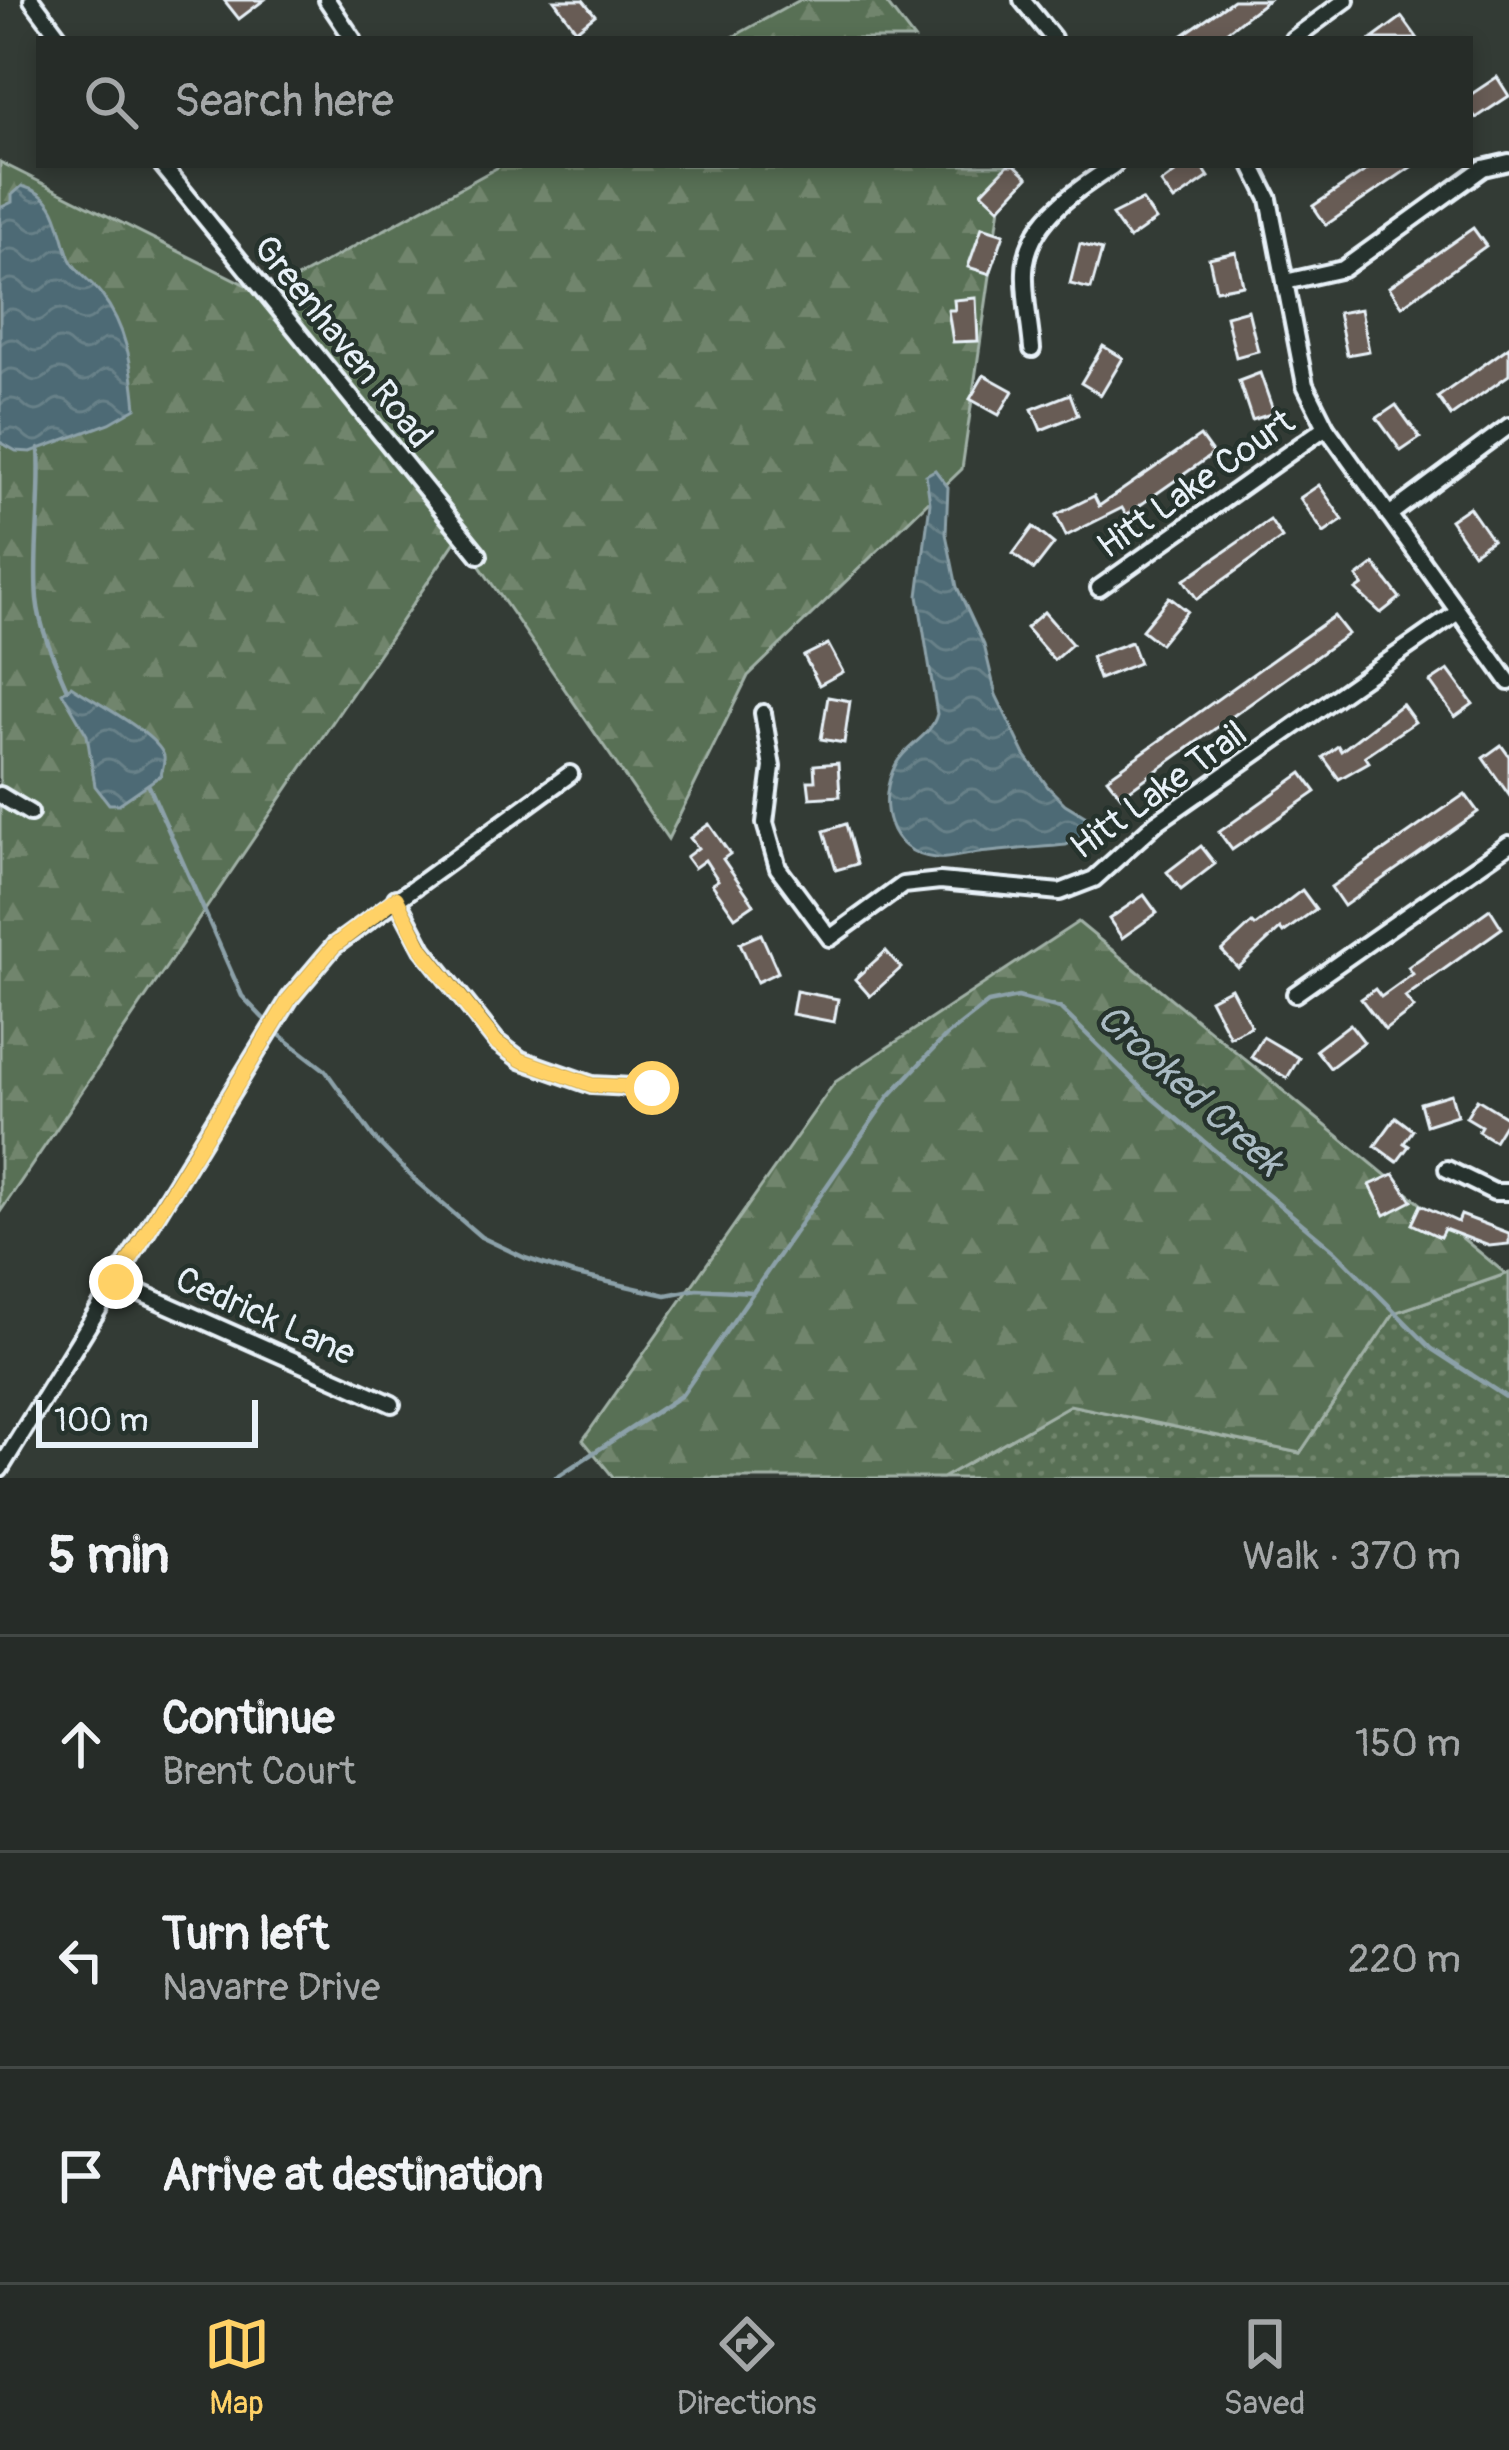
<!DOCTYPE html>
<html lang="en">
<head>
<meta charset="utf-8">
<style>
  body { margin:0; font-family:Pangolin,sans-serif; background:#323834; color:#f1f3f6 }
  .scale { position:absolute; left:36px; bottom:30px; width:222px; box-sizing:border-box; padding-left:12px; border:6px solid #e8f1f8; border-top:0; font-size:33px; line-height:42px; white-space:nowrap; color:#e8f1f8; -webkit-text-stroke:9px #26332d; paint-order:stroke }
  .stop { position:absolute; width:36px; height:36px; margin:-27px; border:9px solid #ffd166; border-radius:50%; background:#fff }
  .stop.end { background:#ffd166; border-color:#fff; box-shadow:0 3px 12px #0008 }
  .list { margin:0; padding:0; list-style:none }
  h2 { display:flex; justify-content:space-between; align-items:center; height:156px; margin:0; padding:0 48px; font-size:51px }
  h2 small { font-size:39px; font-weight:400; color:#a4a7a8 }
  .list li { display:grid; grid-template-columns:78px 1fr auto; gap:36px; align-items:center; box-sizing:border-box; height:216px; padding:0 48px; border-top:3px solid #424845 }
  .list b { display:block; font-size:45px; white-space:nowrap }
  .list p { margin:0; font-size:39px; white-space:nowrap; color:#a4a7a8 }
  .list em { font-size:39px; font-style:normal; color:#a4a7a8 }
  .icon { flex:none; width:66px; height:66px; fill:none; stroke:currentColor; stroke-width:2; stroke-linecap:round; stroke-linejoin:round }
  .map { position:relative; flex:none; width:1509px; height:1478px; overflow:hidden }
  .search { position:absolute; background:#262c28; box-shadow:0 6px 18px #0003; left:36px; right:36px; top:36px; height:132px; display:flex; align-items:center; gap:30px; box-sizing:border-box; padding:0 42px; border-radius:0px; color:#a4a7a8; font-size:45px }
  .sheet { height:804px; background:#262c28 }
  nav { display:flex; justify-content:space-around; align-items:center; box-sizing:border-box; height:168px; border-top:3px solid #424845; background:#262c28; font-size:33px; color:#a4a7a8 }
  nav a { display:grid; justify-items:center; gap:6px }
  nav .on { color:#ffd166 }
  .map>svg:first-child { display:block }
  .grass { fill:url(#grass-dots); stroke:#a0b0a6; stroke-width:3 }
  .forest { fill:url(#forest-firs); stroke:#a0b0a6; stroke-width:3 }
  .water { fill:url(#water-waves); stroke:#8ca1a9; stroke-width:3 }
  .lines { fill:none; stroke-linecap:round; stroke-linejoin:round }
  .stream { stroke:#8ca1a9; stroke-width:4.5 }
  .building { fill:#685c54; stroke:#e8f1f8; stroke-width:3 }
  .minor-casing { stroke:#e8f1f8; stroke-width:22 }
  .minor { stroke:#26332d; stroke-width:14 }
  .route { stroke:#ffd166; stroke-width:15 }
  .labels { text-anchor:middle; stroke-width:9; stroke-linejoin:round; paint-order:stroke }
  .street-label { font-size:36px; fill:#e8f1f8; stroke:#26332d }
  .water-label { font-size:39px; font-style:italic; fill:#aabbc3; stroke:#26332d }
</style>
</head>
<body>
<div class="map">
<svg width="1509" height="1478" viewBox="0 0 1509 1478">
  <defs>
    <pattern id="grass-dots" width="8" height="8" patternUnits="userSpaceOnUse" patternTransform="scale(3)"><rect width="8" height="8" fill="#597054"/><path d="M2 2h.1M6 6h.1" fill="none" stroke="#71856d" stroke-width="1.8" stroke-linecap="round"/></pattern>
    <pattern id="forest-firs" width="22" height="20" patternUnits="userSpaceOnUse" patternTransform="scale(3)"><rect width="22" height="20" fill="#597054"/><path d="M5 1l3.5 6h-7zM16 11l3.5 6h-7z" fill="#71856d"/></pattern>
    <pattern id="water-waves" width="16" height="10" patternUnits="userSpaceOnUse" patternTransform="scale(3)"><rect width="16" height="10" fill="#4e6b74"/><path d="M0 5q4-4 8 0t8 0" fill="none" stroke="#688189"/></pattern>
  </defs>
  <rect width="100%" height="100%" fill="#333b35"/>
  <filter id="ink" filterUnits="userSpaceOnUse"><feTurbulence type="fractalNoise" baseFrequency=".00833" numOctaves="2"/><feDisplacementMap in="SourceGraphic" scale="24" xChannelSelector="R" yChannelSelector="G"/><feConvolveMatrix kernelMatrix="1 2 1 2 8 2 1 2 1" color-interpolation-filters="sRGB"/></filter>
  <g filter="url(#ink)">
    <polygon class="grass" points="1509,1273 1509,1478 942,1478 1070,1405 1300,1453 1394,1313"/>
    <g class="forest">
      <polygon points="800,0 884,0 914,39 729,39"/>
      <polygon points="0,162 266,295 502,165 1006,165 962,469 748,676 668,839 459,536 0,1212"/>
      <polygon points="1078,922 1506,1274 1394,1313 1300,1453 1070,1405 942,1478 614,1478 583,1440 835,1082"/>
    </g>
    <g class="water">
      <path d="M22,186C61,197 57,227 70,259C76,272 92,282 101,294C127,328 132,365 136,408L110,423L31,452L16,451L0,442V208L12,202V195Z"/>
      <path d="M935,470L948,487L946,534L957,587L984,645L996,695L1025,755L1048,787L1065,804L1088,818L1084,836L1066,845C1034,848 1003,850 972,854C960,855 946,860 935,858C887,853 876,801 896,764C907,744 931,737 937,714L918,596L930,503L926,475Z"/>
      <path d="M71,686C91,700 157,733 164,756C165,762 162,770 161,775L119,804H109L95,786L87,735L62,692Z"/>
    </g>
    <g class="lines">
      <g class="stream">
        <path d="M39,448C42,499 33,550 37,599C40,630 55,661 67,689"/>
        <polyline points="149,786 242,996 263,1018"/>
        <polyline points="281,1036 325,1070 375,1139 417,1182 481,1237 525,1258 573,1274 666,1295 697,1289 753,1292"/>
        <polyline points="555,1478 682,1395 889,1096 946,1036 988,1003 1018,997 1060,1008 1152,1098 1336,1252 1432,1349 1509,1399"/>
      </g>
    </g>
    <g class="building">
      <polygon points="224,0 264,0 239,19"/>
      <polygon points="554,0 583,0 595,15 576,30"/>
      <polygon points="1233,0 1268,0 1217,39 1177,39"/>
      <polygon points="1402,17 1418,39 1372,39"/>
      <polygon points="1497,77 1509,96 1476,118 1470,110 1470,95"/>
      <polygon points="1008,165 1015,165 1028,177 999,208 982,192"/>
      <polygon points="1186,165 1201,165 1209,177 1174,201 1161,183"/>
      <polygon points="1374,165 1414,165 1326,225 1313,206"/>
      <polygon points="1142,200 1156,220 1129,239 1112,215"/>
      <polygon points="982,227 1004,234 990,274 968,267"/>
      <polygon points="1473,228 1486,246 1402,306 1389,287"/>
      <polygon points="1080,244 1102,250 1091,289 1070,284"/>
      <polygon points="1236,252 1243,285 1216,290 1209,258"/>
      <polygon points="976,298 978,341 953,342 948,310 955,310 954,300"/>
      <polygon points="1361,309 1369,351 1347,355 1338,313"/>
      <polygon points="1248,310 1258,351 1236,357 1226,316"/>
      <polygon points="1103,346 1123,358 1101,395 1081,383"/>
      <polygon points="1509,347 1509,375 1451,416 1438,397"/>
      <polygon points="1260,373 1274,413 1252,420 1239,381"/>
      <polygon points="984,375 1013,391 999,415 970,399"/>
      <polygon points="1070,394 1078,415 1041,430 1032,409"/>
      <polygon points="1396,405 1420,438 1401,451 1377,418"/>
      <polygon points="1200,436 1213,454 1126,515 1122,508 1066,536 1056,515 1094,496 1099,506"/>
      <polygon points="1319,485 1343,520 1324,533 1300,498"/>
      <polygon points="1469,507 1492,540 1473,553 1450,520"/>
      <polygon points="1270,520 1282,538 1197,599 1184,580"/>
      <polygon points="1033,527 1054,544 1034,570 1013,554"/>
      <polygon points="1374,564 1400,598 1381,613 1356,590 1363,585 1357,577"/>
      <polygon points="1169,597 1187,611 1160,644 1142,630"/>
      <polygon points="1044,612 1072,644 1054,660 1026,628"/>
      <polygon points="1334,616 1348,634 1121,796 1107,778"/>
      <polygon points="1131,642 1139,663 1099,679 1091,657"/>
      <polygon points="828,644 843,672 819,685 804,656"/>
      <polygon points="1448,670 1473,704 1455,717 1430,682"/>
      <polygon points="828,697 850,701 844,743 821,739"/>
      <polygon points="1402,704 1415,722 1365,756 1369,762 1339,779 1323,757 1338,746 1341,751"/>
      <polygon points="1501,745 1509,756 1509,795 1483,758"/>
      <polygon points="838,763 840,796 810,798 808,781 815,781 814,765"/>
      <polygon points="1302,773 1316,792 1232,850 1219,832"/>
      <polygon points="1465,794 1478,812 1344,906 1331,887"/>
      <polygon points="709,824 730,854 723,859 754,904 735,917 712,884 718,880 705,860 694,868 686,857 698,848 690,838"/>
      <polygon points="846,824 857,864 836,870 824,831"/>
      <polygon points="1201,846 1215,864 1181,890 1167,872"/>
      <polygon points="1302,890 1316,909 1283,933 1280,929 1238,968 1222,951 1252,923 1255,926"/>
      <polygon points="1144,895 1157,913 1122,938 1109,919"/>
      <polygon points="1490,909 1502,928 1405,997 1414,1008 1385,1030 1361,999 1375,989 1381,997 1413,974 1408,967"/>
      <polygon points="761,934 778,972 757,982 740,943"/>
      <polygon points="886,951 901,968 870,996 855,979"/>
      <polygon points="1231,988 1251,1026 1230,1037 1210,999"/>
      <polygon points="796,991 838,999 834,1022 792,1014"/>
      <polygon points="1350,1024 1364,1042 1330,1068 1316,1050"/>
      <polygon points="1263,1037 1299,1058 1287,1078 1251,1057"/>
      <polygon points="1451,1094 1457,1115 1426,1125 1420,1103"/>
      <polygon points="1477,1099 1508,1118 1494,1141 1478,1131 1481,1126 1466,1117"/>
      <polygon points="1396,1117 1413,1130 1404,1143 1409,1146 1397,1162 1375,1146"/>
      <polygon points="1394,1174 1412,1201 1385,1215 1370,1185"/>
      <polygon points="1421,1205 1458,1222 1461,1215 1509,1233 1509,1244 1489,1246 1444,1229 1440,1237 1412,1224"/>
    </g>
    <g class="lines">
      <g class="minor-casing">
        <g id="minor">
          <polyline points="32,0 61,39"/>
          <polyline points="327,0 353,39"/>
          <polyline points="1022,0 1053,38"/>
          <polyline points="1293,39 1346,0"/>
          <polyline points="162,165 479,555"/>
          <polyline points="1252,165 1269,199 1305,385 1326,427 1509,682"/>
          <polyline points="1285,282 1343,269 1483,168 1509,162"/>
          <path d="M1032,349C1030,324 1024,297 1025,272C1026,221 1077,190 1114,165"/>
          <polyline points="1389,515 1509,426"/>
          <polyline points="1099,588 1326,427"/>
          <polyline points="763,713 772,767 765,823 778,868 830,938 903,885 940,881 1060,892 1094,879 1156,823 1458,612"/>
          <polyline points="0,795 30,813"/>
          <polyline points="396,898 423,949 497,1042 521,1060 592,1085 652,1088"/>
          <polyline points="1295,994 1509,844"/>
          <polyline points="1447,1169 1494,1192 1509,1192"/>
          <polyline points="116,1282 392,1404"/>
          <polyline points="0,1469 290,998 334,946 570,774"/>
        </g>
      </g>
      <use href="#minor" class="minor"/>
    </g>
  </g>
  <g class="lines" filter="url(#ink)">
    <polyline class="route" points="116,1282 290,998 334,946 396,898 422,949 496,1042 521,1060 592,1085 652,1088"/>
  </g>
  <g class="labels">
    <g class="street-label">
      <text transform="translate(344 341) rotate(51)" y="13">Greenhaven Road</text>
      <text transform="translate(1195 483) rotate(-35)" y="13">Hitt Lake Court</text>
      <text transform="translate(1158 789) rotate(-36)" y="13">Hitt Lake Trail</text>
      <text transform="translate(266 1315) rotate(24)" y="13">Cedrick Lane</text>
    </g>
    <g class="water-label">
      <text transform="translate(1191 1089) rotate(42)" y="14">Crooked Creek</text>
    </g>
  </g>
</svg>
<div class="scale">100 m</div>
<div class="stop" style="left:652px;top:1088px"></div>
<div class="stop end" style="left:116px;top:1282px"></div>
<div class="search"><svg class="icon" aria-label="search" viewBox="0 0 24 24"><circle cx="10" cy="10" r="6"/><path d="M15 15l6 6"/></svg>Search here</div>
</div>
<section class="sheet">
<h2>5 min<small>Walk · 370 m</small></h2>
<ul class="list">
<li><svg class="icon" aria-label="ahead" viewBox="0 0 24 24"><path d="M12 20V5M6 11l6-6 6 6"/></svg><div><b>Continue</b><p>Brent Court</p></div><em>150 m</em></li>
<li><svg class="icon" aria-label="left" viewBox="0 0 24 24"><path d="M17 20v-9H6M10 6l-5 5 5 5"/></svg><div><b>Turn left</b><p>Navarre Drive</p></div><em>220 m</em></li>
<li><svg class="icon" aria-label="arrive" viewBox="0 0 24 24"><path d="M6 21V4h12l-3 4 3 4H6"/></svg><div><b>Arrive at destination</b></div></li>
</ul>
</section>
<nav>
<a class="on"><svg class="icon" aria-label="map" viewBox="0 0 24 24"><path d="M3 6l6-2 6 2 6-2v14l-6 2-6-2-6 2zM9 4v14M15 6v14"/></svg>Map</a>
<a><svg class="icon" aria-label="directions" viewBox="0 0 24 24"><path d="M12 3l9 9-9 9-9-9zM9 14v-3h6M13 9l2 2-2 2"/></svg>Directions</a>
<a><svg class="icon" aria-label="saved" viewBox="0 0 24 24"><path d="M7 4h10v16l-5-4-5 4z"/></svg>Saved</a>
</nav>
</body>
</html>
